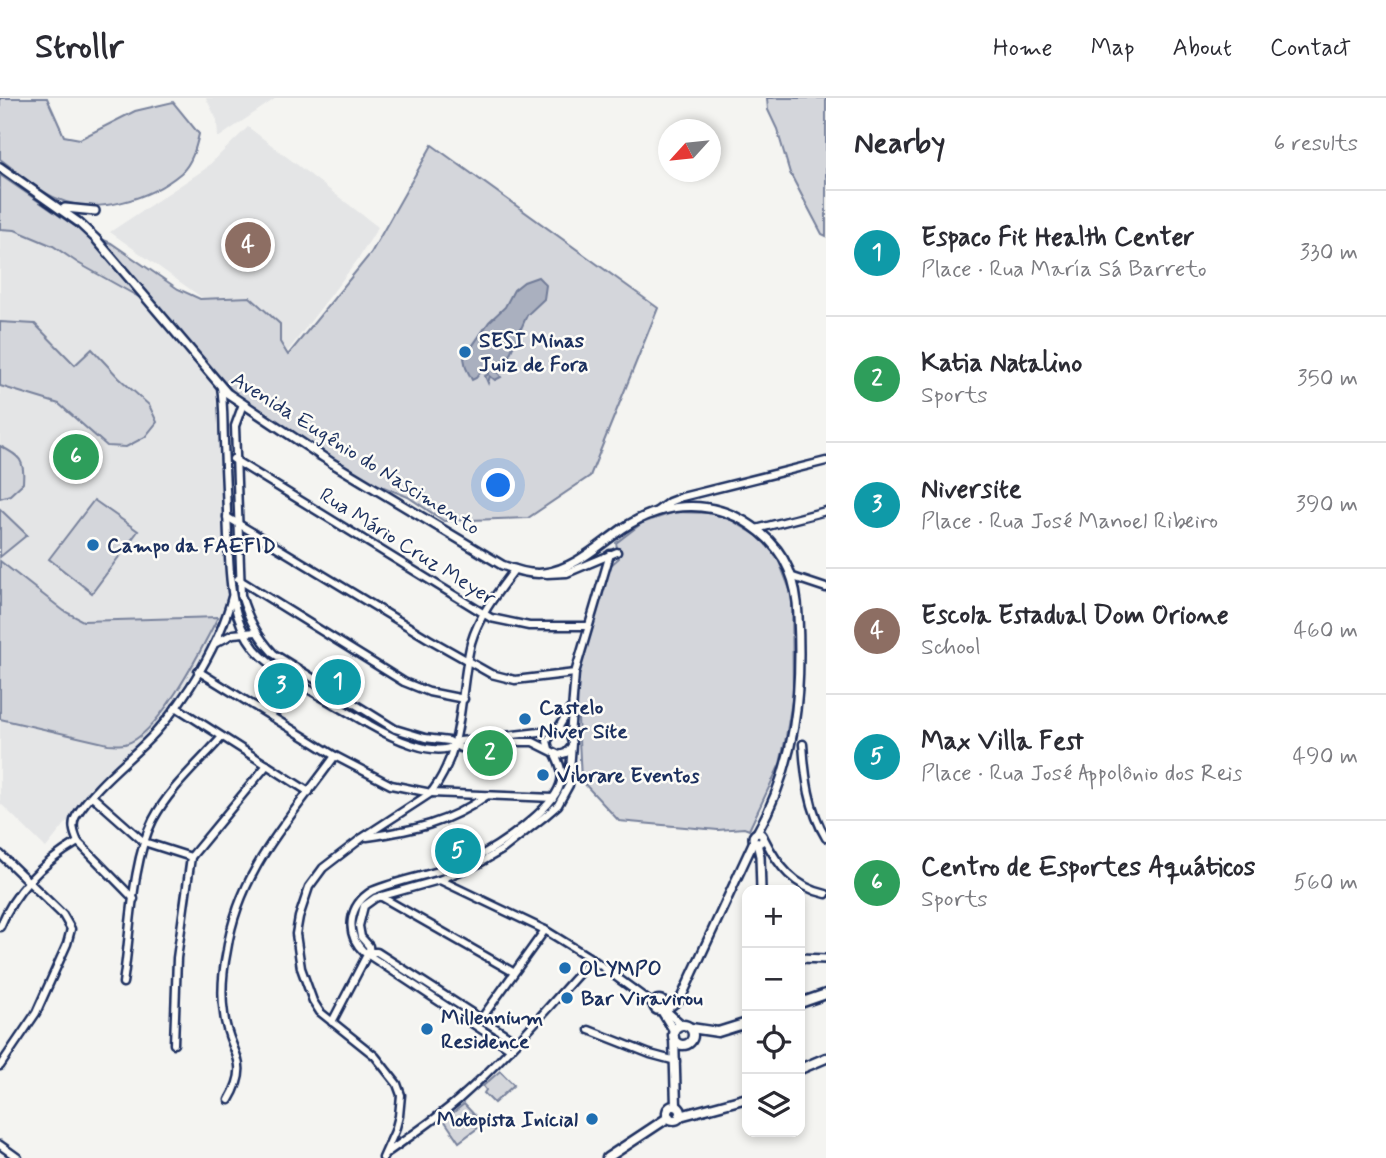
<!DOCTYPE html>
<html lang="en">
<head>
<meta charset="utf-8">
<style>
  body { margin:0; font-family:Mynerve,sans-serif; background:#f7f7f7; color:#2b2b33 }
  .controls { position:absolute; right:21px; bottom:21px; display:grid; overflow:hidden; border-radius:14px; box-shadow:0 4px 10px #0003 }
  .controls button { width:63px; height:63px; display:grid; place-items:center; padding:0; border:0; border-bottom:2px solid #e1e1e2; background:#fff; color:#2b2b33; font:35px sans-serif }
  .compass { position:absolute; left:658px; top:21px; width:63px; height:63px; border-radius:50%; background:#fff; box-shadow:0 4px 10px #0003; rotate:243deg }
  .you { position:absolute; left:499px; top:388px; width:24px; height:24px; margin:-18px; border:5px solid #fff; border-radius:50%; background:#1a73e8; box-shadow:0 0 0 10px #1a73e833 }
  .badge { display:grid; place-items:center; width:46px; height:46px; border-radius:50%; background:#1f6fb2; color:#fff; font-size:23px; font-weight:700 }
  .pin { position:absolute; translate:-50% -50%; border:4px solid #fff; box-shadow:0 2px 7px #0006 }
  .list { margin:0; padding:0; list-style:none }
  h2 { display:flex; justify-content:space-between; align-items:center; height:91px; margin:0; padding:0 28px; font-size:30px }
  h2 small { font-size:23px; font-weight:400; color:#7c7c81 }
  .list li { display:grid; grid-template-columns:46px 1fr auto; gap:21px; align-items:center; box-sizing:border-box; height:126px; padding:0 28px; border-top:2px solid #e1e1e2 }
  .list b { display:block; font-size:26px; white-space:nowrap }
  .list p { margin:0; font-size:23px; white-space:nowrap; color:#7c7c81 }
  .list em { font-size:23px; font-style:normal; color:#7c7c81 }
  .icon { flex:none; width:38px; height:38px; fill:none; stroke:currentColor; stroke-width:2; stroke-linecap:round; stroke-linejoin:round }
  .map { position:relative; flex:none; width:826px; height:1060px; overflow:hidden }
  header { display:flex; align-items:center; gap:42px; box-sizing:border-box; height:98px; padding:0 35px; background:#fff; border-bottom:2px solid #e1e1e2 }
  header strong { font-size:33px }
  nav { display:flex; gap:38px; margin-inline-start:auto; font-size:24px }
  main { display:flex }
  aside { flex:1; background:#fff }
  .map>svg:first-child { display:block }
  .built { fill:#e4e5e6 }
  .green { fill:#d4d6db; stroke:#78829c; stroke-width:2 }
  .water { fill:#aab0bf; stroke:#717c98; stroke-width:2 }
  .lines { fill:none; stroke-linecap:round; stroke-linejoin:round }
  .minor-casing { stroke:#1b2f5e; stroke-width:11 }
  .tertiary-casing { stroke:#1b2f5e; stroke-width:12 }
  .secondary-casing { stroke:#1b2f5e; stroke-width:13 }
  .minor { stroke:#fdfcf7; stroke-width:6 }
  .tertiary { stroke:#fdfcf7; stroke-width:7 }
  .secondary { stroke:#fdfcf7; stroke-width:8 }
  .poi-dot { fill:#1f6fb2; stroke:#fdfcf7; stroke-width:2.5 }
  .labels { text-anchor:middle; stroke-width:5; stroke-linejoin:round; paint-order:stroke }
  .poi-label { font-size:21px; font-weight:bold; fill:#1b2f5e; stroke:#fdfcf7; text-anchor:start }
  .street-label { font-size:21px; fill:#1b2f5e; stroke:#fdfcf7 }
</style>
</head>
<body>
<header>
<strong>Strollr</strong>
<nav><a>Home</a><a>Map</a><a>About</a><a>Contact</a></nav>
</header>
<main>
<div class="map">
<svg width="826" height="1060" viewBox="0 0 826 1060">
  <rect width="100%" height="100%" fill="#f4f4f1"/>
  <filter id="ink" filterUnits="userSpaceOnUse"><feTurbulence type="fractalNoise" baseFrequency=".0143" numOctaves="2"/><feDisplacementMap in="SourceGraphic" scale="14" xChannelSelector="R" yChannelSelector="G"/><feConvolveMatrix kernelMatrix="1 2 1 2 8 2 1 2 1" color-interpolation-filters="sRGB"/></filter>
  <g filter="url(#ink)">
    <g class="built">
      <polygon points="206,0 276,0 218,40 217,22"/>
      <polygon points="248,29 378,129 359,160 288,253 208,204 110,134 205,71"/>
      <polygon points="0,76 83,131 220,293 229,487 227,506 218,531 164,620 90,695 46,750 0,705"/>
    </g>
    <g class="green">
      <path d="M0,0H47L64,38L80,41L135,13L173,4L199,36C196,49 192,65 181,75C150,101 96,118 58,101C38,93 18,74 0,61Z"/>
      <polygon points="767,0 826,0 826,138 822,136 790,75 777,31 768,12"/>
      <polygon points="432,47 658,210 590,378 528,420 444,423 408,399 315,361 280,329 241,302 153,207 78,165 53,148 15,132 0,131 0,77 82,133 111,145 178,191 200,201 250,199 280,226 280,244 288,257 371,155"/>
      <polygon points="0,224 35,226 75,267 92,251 119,280 149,307 157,324 145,339 126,349 107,348 59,306 0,288"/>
      <path d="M0,348C20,358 25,362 23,385L10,397L0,400Z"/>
      <polygon points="94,402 138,433 92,495 49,461"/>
      <polygon points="0,411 27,437 0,459"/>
      <polygon points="675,414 709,415 731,422 764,442 776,456 792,497 793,597 786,639 780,666 749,732 744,730 718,732 619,723 581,682 576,579 609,469 619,460 616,445 642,425"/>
      <path d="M0,463L64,513L83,523L218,519C203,548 158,639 125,646C120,647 113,646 108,646L0,621Z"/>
      <polygon points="500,973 514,987 494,1005 484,995 486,992 483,988"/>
      <polygon points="464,1006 483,1026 459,1044 444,1022"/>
    </g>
    <polygon class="water" points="538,179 546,187 544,201 527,217 509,258 504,261 507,267 500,268 497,273 501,279 495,282 490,278 488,285 485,278 489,276 489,272 484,270 476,280 472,282 466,270 464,260 489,224 505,209 514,192 524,184"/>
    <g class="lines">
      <g class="minor-casing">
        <g id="minor">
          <path d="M221,289C224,307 223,325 224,343C225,375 227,407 228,439C230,477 229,519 255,551C277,577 339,608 370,627C389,638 435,661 455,647L461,650L506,644H533L559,657L566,655L571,649"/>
          <path d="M243,306L235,328L241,497C248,520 257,538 274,556L395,631L425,640L449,643L455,647L460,643L557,632L564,633L570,638"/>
          <polyline points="233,361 491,520 529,528 587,528"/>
          <polyline points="657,413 669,404 682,399 826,363"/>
          <polyline points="227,419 429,541 491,576 515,582 575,575"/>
          <polyline points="756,431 826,413"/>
          <polyline points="547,476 567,475 617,454"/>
          <polyline points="793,479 826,490"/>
          <polyline points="238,481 404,584 429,594 464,601"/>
          <polyline points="216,545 233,536 256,534"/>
          <polyline points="198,573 335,658 391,687 431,695 553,700"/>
          <polyline points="176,609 309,694"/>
          <polyline points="557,632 570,611"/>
          <path d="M803,646C805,678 809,712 826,740"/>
          <polyline points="549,651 547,643 554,634"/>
          <polyline points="92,698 144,744 191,759"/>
          <path d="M367,739C414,732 447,726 486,698"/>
          <path d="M764,740C778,768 794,789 826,796"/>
          <polyline points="0,756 63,817 71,831 67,846 36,915 0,968"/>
          <polyline points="440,782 545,832 592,861 653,906"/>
          <polyline points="380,798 513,874"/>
          <path d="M134,801L78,744C74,735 71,726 76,718C96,686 130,662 155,635C187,600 220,545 232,499"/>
          <path d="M0,829C15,792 44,764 78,744"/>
          <path d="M123,885C131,835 131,765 153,722C169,691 199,665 222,639"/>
          <polyline points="481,921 545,832"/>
          <polyline points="332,924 369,853"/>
          <polyline points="589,932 650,956 676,963"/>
          <path d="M517,944L377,854H364C344,835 349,807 372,793C405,779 442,776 475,760C498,749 552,712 560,687C564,676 560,666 555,656"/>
          <polyline points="174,946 177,860 191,759 267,667"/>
          <polyline points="511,951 370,858 369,848 361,839 359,828 364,808 375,800 439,782 478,766 502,752 544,719 558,707 569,687 572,645 570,638 575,575 610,456"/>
          <path d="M229,1002C253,961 228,955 224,916C221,897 223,872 227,852C239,772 290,721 335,658"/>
          <polyline points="0,1047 18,1060"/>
          <path d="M388,1054C412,1037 436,1021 458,1002C507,959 548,909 592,861"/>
          <path d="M383,1060L395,1033L399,1018L401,997L397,986L375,958L320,914L313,903L301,870L296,836L299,819L309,789L323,770L362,740L431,695C466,648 458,599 471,545C479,517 497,495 515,471"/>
        </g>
      </g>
      <g class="tertiary-casing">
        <g id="tertiary">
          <path d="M0,69L78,124L96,141L227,295L332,365L502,467C515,472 530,477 544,475C574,471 598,448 622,431C666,401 718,400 760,434C787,456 797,484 798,518C802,596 796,665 757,735"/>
          <polyline points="65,110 95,113"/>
          <circle cx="758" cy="740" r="5"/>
          <polyline points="757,745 760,758 761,792"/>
          <polyline points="800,860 826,861"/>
          <circle cx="659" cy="907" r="5.5"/>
          <polyline points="664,911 682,927"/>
          <polyline points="661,912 674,933"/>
          <polyline points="666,912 681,900 754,743"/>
        </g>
      </g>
      <g class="secondary-casing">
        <g id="secondary">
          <polyline points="800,905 826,896"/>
          <circle cx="683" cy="937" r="10"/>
          <polyline points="691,930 718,934 747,925"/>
          <polyline points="674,939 676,1008"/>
          <polyline points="800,971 826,960"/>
          <circle cx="674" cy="1015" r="7"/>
          <polyline points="680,1018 747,1000"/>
          <polyline points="607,1060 669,1019"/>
        </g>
      </g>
      <use href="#minor" class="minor"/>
      <use href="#tertiary" class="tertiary"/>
      <use href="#secondary" class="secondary"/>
    </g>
  </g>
  <g class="poi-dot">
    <circle cx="465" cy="254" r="7"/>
    <circle cx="93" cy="447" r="7"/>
    <circle cx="525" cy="621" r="7"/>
    <circle cx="543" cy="677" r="7"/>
    <circle cx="565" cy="870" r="7"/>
    <circle cx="567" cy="900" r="7"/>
    <circle cx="427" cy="931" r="7"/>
    <circle cx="592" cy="1021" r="7"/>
  </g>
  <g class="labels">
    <g class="poi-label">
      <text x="479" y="249">SESI Minas<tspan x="479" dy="24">Juiz de Fora</tspan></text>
      <text x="107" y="454">Campo da FAEFID</text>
      <text x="539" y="616">Castelo<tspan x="539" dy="24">Niver Site</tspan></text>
      <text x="557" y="684">Vibrare Eventos</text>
      <text x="579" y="877">OLYMPO</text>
      <text x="581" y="907">Bar Viravirou</text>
      <text x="441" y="926">Millennium<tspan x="441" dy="24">Residence</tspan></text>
      <text x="578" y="1028" text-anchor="end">Motopista Inicial</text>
    </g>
    <g class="street-label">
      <text transform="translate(356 355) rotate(32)" y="7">Avenida Eugênio do Nascimento</text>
      <text transform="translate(408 448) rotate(32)" y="7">Rua Mário Cruz Meyer</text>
    </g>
  </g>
</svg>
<div class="controls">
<button>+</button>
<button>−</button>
<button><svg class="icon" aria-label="locate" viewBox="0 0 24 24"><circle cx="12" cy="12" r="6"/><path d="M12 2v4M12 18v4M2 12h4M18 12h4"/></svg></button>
<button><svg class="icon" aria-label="layers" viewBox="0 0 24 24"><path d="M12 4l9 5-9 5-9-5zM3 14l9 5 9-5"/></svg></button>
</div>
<svg class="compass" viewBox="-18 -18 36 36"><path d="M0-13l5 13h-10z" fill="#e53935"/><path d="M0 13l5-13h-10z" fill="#7c7c81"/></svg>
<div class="you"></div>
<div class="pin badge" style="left:338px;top:584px;background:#0f9aa8">1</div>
<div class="pin badge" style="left:490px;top:655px;background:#2e9e5b">2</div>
<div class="pin badge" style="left:281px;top:588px;background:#0f9aa8">3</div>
<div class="pin badge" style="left:248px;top:147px;background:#8d6e63">4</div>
<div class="pin badge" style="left:458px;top:753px;background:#0f9aa8">5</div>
<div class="pin badge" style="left:76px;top:359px;background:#2e9e5b">6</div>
</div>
<aside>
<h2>Nearby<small>6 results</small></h2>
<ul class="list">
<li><span class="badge" style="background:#0f9aa8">1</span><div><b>Espaco Fit Health Center</b><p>Place · Rua María Sá Barreto</p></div><em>330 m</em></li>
<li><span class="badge" style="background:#2e9e5b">2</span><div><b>Katia Natalino</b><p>Sports</p></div><em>350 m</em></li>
<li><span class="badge" style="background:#0f9aa8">3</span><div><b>Niversite</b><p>Place · Rua José Manoel Ribeiro</p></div><em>390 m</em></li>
<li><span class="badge" style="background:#8d6e63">4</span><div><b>Escola Estadual Dom Orione</b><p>School</p></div><em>460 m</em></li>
<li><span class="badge" style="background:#0f9aa8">5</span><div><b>Max Villa Fest</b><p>Place · Rua José Appolônio dos Reis</p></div><em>490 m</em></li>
<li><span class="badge" style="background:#2e9e5b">6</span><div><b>Centro de Esportes Aquáticos</b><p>Sports</p></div><em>560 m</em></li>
</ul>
</aside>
</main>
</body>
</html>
